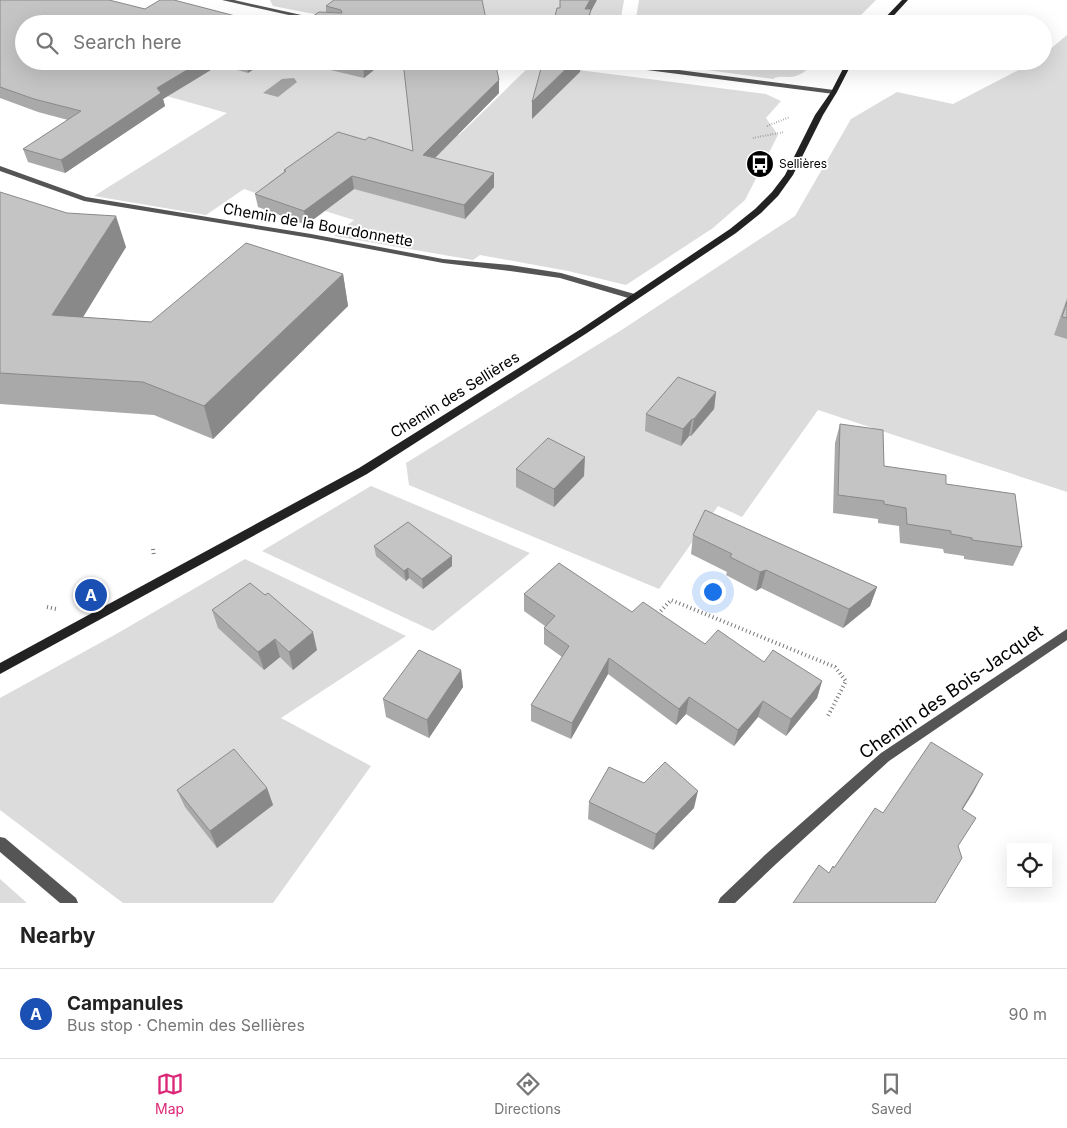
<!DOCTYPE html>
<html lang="en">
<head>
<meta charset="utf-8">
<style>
  body { margin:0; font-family:Inter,sans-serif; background:#f6f6f6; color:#222 }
  .controls { position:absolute; right:15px; bottom:15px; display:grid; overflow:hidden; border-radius:0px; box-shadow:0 5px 20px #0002 }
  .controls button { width:45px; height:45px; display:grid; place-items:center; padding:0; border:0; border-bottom:1px solid #e0e0e0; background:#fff; color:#222; font:25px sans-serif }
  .you { position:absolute; left:712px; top:591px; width:18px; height:18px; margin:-12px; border:4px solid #fff; border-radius:50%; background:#1a73e8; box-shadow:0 0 0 8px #1a73e833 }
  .badge { display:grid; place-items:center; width:32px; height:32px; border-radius:50%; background:#db2777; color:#fff; font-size:16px; font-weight:700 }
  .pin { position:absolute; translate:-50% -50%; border:2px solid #fff; box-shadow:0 1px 5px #0006 }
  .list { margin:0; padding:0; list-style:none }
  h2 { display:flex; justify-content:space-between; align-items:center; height:65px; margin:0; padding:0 20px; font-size:21px }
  h2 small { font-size:16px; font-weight:400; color:#767676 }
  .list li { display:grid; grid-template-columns:32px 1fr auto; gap:15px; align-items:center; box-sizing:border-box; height:90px; padding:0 20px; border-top:1px solid #e0e0e0 }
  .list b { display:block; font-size:19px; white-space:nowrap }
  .list p { margin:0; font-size:16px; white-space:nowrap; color:#767676 }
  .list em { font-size:16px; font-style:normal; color:#767676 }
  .icon { flex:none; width:28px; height:28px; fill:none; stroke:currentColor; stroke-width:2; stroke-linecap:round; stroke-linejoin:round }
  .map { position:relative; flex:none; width:1067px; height:903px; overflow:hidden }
  .search { position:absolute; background:#fff; box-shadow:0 5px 20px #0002; left:15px; right:15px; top:15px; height:55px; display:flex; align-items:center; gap:12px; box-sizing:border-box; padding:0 18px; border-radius:28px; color:#767676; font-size:19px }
  .sheet { height:155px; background:#fff }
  nav { display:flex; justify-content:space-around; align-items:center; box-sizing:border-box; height:70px; border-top:1px solid #e0e0e0; background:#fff; font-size:14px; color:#767676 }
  nav a { display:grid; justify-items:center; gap:2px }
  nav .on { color:#db2777 }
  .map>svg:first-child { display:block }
  .green { fill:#dcdcdc }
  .water { fill:#a3a3a3 }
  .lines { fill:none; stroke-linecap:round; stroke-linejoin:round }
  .path-far1 { stroke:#777; stroke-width:2; stroke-dasharray:0.5 2; stroke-linecap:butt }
  .path { stroke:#777; stroke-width:4; stroke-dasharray:1 3; stroke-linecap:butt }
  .street { fill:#555; fill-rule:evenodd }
  .secondary { fill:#222; fill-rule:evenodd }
  .wall { fill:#a9a9a9 }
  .shaded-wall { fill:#898989 }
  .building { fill:#c4c4c4; stroke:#898989 }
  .labels { text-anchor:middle; stroke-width:4; stroke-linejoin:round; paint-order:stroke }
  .far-poi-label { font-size:12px; fill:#000; stroke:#fff; text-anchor:start }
  .street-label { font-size:15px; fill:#000; stroke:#fff }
  .near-street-label { font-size:18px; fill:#000; stroke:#fff }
</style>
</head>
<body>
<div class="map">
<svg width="1067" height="903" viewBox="0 0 1067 903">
  <rect width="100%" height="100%" fill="#fff"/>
  <g class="green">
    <polygon points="270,0 451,0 428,24 339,19 273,6"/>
    <polygon points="467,0 624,0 620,24 443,24"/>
    <polygon points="639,0 876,0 852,24 635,24"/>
    <polygon points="1067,35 1067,492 818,410 742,517 718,506 659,589 409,485 406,463 620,331 795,216 851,119 897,92 953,104 1036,61 1043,61 1043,55"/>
    <polygon points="52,61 470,61 418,126 459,135 532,64 766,94 781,101 766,118 778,135 745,200 713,228 626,285 568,271 480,255 473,260 334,236 354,220 299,203 294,207 244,189 206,215 94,196 227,113 131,86"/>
    <path d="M641,61H815C807,70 801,77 788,77C782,77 778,76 773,79Z"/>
    <polygon points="371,486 530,553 433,631 262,551"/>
    <polygon points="245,559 406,636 281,718 371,766 273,903 123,903 0,810 0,698 118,633"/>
    <polygon points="0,879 27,903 0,903"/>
  </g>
  <polygon class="water" points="294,78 297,82 278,97 263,93 282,79"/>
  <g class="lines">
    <g class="path-far1">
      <polyline points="767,126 790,117"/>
      <polyline points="753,138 784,132"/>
    </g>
    <g class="path">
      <polyline points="153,549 154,556"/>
      <polyline points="47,607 56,609"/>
      <polyline points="658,614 671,600 835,667 846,681 827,718"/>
    </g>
    <g class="street">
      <polygon points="222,0 234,0 342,24 329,24"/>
      <polygon points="589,61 609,61 834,90 837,92 834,94 592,63"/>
      <polygon points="0,166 86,197 311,234 443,259 510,265 561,273 638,295 639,297 635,300 560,278 510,271 443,263 311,238 84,201 0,171"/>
      <polygon points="1067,629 1067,640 889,761 776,864 735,903 718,903 720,898 766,854 881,753"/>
      <polygon points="0,837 5,838 76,898 78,903 60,903 0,852"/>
    </g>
    <g class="secondary">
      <polygon points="902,0 908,0 886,24 879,24"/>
      <polygon points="847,61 853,61 837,92 823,115 793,175 778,196 761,213 736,233 587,333 367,474 0,674 0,663 359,468 581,329 730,229 755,209 772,192 785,175 815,115 831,92"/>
    </g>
  </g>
  <g class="wall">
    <polygon points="0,0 145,9 174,0 24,61 266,61 248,73 219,65 163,99 165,106 65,173 28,162 23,149 68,120 38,112 0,98"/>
    <polygon points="326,6 487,24 326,12"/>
    <polygon points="292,61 385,61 364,78"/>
    <polygon points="499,80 499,93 435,158 494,187 465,219 354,189 306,225 258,207 255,194 284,172 284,170 365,140 412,151"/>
    <polygon points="0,192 126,247 83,317 151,322 343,274 348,306 213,439 154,415 0,404"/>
    <polygon points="1067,298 1067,339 1054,335"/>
    <polygon points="716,392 714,409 691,436 689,436 681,446 645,431 646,414"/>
    <polygon points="840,424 884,466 946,484 1022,547 1013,566 964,559 964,556 944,553 943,549 900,543 899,526 878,523 878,519 833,513 835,443"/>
    <polygon points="516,469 584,476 554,507 516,487"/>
    <polygon points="693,535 877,587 870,606 843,628 761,588 756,591 726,575 727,572 691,554"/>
    <polygon points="374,546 452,566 423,589 409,578 406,581 376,556"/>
    <polygon points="524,594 632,612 705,644 764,662 822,681 817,698 786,736 758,717 734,746 686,714 676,725 608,674 571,739 531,721 531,705 562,657 544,644 544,628 545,626 524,611"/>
    <polygon points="212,610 317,650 293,670 280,657 264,670 218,628"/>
    <polygon points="461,670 463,687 429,738 386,717 383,699"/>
    <polygon points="267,788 273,805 217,848 185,807 177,790"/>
    <polygon points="589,802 694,808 653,850 588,819"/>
  </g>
  <g class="shaded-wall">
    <polygon points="590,0 597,0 590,13 590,24 587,24 585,9"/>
    <polygon points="202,61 218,61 219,65 163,99 165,106 65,173 61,160 157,88"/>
    <polygon points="246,61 266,61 248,73"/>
    <polygon points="368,61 385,61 364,78 363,65"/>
    <polygon points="574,61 582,61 580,72 532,119 532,102"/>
    <polygon points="499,80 499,93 424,169 423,155"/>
    <polygon points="494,173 494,187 465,219 464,205"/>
    <polygon points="352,176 354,189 306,225 304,211"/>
    <polygon points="116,216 126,247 64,348 52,315"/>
    <polygon points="343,274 348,306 213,439 204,406"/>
    <polygon points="716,392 714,409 691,436 694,419"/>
    <polygon points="692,419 689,436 681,446 683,429"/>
    <polygon points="585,457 584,476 554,507 554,489"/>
    <polygon points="452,556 452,566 423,589 422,579"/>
    <polygon points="408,568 409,578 406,581 404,571"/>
    <polygon points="766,570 761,588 756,591 760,572"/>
    <polygon points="877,587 870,606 843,628 849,609"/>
    <polygon points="313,632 317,650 293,670 289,652"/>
    <polygon points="275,639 280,657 264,670 258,652"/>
    <polygon points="609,658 608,674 571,739 572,723"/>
    <polygon points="461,670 463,687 429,738 427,720"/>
    <polygon points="822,681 817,698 786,736 791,719"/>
    <polygon points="689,697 686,714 676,725 679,709"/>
    <polygon points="763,701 758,717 734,746 738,730"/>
    <polygon points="983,774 973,793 951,828 962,809"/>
    <polygon points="267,788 273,805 217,848 210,831"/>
    <polygon points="698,791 694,808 653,850 656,834"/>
  </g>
  <g class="building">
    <polygon points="0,0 109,0 145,9 160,0 174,0 266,24 24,24 24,61 202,61 157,88 161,93 61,160 23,149 81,111 34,99 0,87"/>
    <polygon points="334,0 482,0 487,24 302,24 319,12 342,13 341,10 326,6"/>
    <polygon points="560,0 590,0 585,9 591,9 587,24 553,24 557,8 560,8"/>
    <polygon points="346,61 368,61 363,65"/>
    <polygon points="403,61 495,61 499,80 423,155 494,173 464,205 352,176 304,211 255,194 286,171 284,170 338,132 365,140 369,137 413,151"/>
    <polygon points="543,61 574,61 532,102"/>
    <polygon points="0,192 67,213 116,216 52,315 151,322 246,243 343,274 204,406 143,382 0,373"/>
    <polygon points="1067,302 1067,318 1062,317"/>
    <polygon points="678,377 716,392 694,419 692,419 683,429 646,414"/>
    <polygon points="840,424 883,430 884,466 946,475 946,484 1015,494 1022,547 972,540 972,538 951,534 951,531 907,524 906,508 884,504 884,501 838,495"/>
    <polygon points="548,438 585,457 554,489 516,469"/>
    <polygon points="705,510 877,587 849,609 766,570 760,572 730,557 732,554 693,535"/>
    <polygon points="408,522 452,556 422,579 408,568 404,571 374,546"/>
    <polygon points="559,563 632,612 643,602 705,644 718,630 764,662 773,650 822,681 791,719 763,701 738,730 689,697 679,709 609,658 572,723 531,705 569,646 544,628 555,616 524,594"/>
    <polygon points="250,583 265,595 268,593 313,632 289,652 275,639 258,652 212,610"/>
    <polygon points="419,650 461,670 427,720 383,699"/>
    <polygon points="931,742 983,774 962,809 976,818 958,846 962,858 935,903 793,903 819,865 829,873 833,866 834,868 875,808 883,813"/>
    <polygon points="234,749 267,788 210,831 177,790"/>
    <polygon points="665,762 698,791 656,834 589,802 609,767 644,783"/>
  </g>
  <defs>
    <g id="bus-disc" transform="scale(1.4375)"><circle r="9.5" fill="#000" stroke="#fff"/><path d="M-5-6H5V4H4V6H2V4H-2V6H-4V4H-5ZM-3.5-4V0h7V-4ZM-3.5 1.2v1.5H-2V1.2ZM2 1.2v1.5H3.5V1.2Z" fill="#fff"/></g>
  </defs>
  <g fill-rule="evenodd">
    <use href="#bus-disc" x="760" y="164"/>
  </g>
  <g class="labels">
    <g class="far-poi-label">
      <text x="779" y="168">Sellières</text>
    </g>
    <g class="street-label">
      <text transform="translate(318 225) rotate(10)" y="5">Chemin de la Bourdonnette</text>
      <text transform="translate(455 395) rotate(-32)" y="5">Chemin des Sellières</text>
    </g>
    <g class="near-street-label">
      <text transform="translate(951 692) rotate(-35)" y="6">Chemin des Bois-Jacquet</text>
    </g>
  </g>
</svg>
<div class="controls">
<button><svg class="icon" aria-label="locate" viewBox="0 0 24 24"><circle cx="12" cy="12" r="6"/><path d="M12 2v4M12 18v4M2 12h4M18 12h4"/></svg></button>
</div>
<div class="you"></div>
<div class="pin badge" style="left:91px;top:595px;background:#1a4fb4">A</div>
<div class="search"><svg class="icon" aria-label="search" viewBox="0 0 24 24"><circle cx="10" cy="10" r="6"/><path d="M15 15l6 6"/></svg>Search here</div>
</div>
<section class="sheet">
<h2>Nearby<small></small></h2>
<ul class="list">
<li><span class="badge" style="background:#1a4fb4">A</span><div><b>Campanules</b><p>Bus stop · Chemin des Sellières</p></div><em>90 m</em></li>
</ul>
</section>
<nav>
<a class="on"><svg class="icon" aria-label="map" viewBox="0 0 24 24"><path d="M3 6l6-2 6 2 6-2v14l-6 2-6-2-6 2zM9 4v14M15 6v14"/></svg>Map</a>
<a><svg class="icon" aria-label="directions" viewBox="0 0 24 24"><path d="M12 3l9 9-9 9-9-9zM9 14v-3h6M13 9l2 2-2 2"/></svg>Directions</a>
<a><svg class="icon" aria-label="saved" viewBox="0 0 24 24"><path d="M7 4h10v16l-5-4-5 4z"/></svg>Saved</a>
</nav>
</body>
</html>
